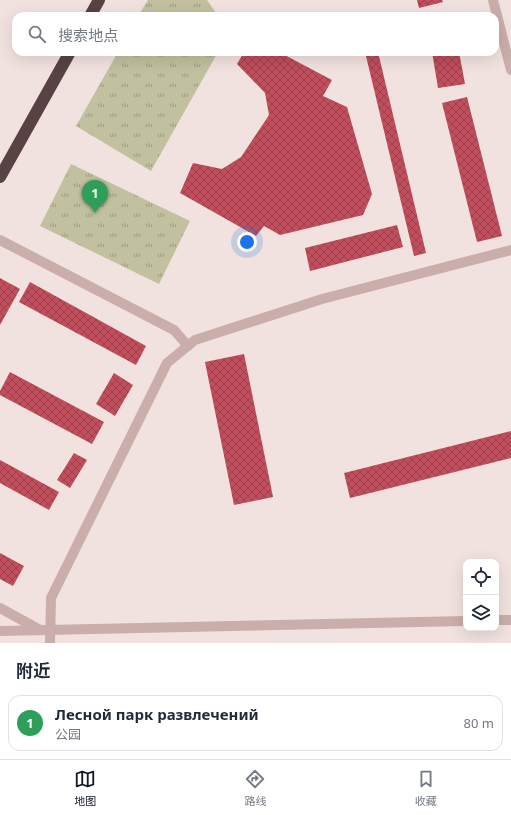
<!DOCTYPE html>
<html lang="zh">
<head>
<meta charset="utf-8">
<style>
  body { margin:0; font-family:"Noto Sans","Noto Sans SC",sans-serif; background:#f2f2f3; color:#1f2937 }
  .controls { position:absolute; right:12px; bottom:12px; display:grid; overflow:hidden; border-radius:8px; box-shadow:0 4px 16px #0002 }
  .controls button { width:36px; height:36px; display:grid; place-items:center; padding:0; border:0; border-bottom:1px solid #e0e1e3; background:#fff; color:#1f2937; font:20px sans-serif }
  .you { position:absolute; left:247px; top:242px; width:14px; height:14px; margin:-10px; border:3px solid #fff; border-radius:50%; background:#1a73e8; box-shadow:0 0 0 6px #1a73e833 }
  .badge { display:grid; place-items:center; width:26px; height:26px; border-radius:50%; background:#111827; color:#fff; font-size:13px; font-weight:700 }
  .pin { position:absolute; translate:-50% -33px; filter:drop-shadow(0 1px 2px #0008) }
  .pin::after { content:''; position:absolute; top:21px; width:14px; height:12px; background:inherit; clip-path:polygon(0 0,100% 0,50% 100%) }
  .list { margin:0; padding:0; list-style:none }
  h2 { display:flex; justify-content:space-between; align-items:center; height:52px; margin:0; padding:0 16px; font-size:17px }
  h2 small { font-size:13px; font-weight:400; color:#747a83 }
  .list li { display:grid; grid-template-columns:26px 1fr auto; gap:12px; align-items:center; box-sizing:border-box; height:56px; margin:0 8px 8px; padding:0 8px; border:1px solid #e0e1e3; border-radius:12px }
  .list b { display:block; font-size:15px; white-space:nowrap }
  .list p { margin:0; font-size:13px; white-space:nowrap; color:#747a83 }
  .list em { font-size:13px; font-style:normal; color:#747a83 }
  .icon { flex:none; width:22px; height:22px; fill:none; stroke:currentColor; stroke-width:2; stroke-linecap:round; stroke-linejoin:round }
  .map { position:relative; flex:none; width:511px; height:643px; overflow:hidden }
  .search { position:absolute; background:#fff; box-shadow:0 4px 16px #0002; left:12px; right:12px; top:12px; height:44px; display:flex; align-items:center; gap:10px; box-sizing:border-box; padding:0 14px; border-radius:12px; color:#747a83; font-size:15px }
  .sheet { height:116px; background:#fff }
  nav { display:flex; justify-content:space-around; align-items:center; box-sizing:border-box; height:56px; border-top:1px solid #e0e1e3; background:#fff; font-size:11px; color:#747a83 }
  nav a { display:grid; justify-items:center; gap:2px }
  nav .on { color:#111827 }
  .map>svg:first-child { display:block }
  .park { fill:url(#park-tufts) }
  .building { fill:url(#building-cross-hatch) }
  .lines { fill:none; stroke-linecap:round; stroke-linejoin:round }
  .minor { stroke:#caaeab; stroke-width:10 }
  .highway { stroke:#584243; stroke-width:12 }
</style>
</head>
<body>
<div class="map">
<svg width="511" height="643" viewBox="0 0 511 643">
  <defs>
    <pattern id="park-tufts" width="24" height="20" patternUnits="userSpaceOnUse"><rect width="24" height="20" fill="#c1c09f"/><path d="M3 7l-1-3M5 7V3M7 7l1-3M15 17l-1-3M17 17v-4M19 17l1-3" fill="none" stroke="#9e9c82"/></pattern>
    <pattern id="building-cross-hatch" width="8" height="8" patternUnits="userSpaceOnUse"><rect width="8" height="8" fill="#c14e5c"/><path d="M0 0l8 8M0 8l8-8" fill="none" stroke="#9e414c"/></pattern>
  </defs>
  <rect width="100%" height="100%" fill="#f2e2df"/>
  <g class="park">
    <polygon points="148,0 207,0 218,16 138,16"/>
    <polygon points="118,52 218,52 151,171 76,126"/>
    <polygon points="71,164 190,221 159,284 40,226"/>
  </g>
  <g class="building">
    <polygon points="417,0 442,0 443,2 419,8"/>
    <polygon points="244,52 279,52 332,80 323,96 347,107 372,194 363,215 280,235 264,226 256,236 180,193 193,163 222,169 241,157 269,115 265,93 237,64"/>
    <polygon points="365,52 378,52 426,253 414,256"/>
    <polygon points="432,52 459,52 465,84 438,88"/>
    <polygon points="467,97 502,236 477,242 442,103"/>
    <polygon points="397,225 403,247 310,271 305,248"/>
    <polygon points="0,278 20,289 0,325"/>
    <polygon points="30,282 146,346 136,365 19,302"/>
    <polygon points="244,354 273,497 234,505 205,362"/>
    <polygon points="10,372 104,422 92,444 0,395 0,391"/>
    <polygon points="114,373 133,385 115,416 96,404"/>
    <polygon points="511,431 511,458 350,498 344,473"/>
    <polygon points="74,453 87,460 70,488 57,480"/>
    <polygon points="0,460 59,492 49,510 0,483"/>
    <polygon points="0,553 24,566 13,586 0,579"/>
  </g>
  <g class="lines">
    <g class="minor">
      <polyline points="493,0 511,70"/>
      <polyline points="0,240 174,330 188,346"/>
      <polyline points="0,608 40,630"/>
      <polyline points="496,620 511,620"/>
      <polyline points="0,631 466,621"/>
      <polyline points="50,643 51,598 167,363 195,340 322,299 511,250"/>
    </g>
    <g class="highway">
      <polyline points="90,16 99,0"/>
      <polyline points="0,177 70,52"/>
    </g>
  </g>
</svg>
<div class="controls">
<button><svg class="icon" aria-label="locate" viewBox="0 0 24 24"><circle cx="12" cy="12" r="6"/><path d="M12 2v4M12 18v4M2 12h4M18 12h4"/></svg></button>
<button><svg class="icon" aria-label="layers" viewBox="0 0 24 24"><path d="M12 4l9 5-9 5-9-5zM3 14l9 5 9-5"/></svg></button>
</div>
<div class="you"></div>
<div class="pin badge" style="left:95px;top:213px;background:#2e9e5b">1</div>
<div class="search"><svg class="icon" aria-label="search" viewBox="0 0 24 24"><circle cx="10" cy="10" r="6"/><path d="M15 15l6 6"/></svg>搜索地点</div>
</div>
<section class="sheet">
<h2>附近<small></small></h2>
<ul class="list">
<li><span class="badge" style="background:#2e9e5b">1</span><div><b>Лесной парк развлечений</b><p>公园</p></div><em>80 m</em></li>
</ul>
</section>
<nav>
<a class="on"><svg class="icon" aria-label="map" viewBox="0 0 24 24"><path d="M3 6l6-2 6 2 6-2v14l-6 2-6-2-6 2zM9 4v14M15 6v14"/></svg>地图</a>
<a><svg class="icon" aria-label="directions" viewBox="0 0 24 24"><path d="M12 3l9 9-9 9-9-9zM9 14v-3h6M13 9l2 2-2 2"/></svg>路线</a>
<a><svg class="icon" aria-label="saved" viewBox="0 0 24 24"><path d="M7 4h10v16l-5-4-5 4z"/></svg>收藏</a>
</nav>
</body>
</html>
